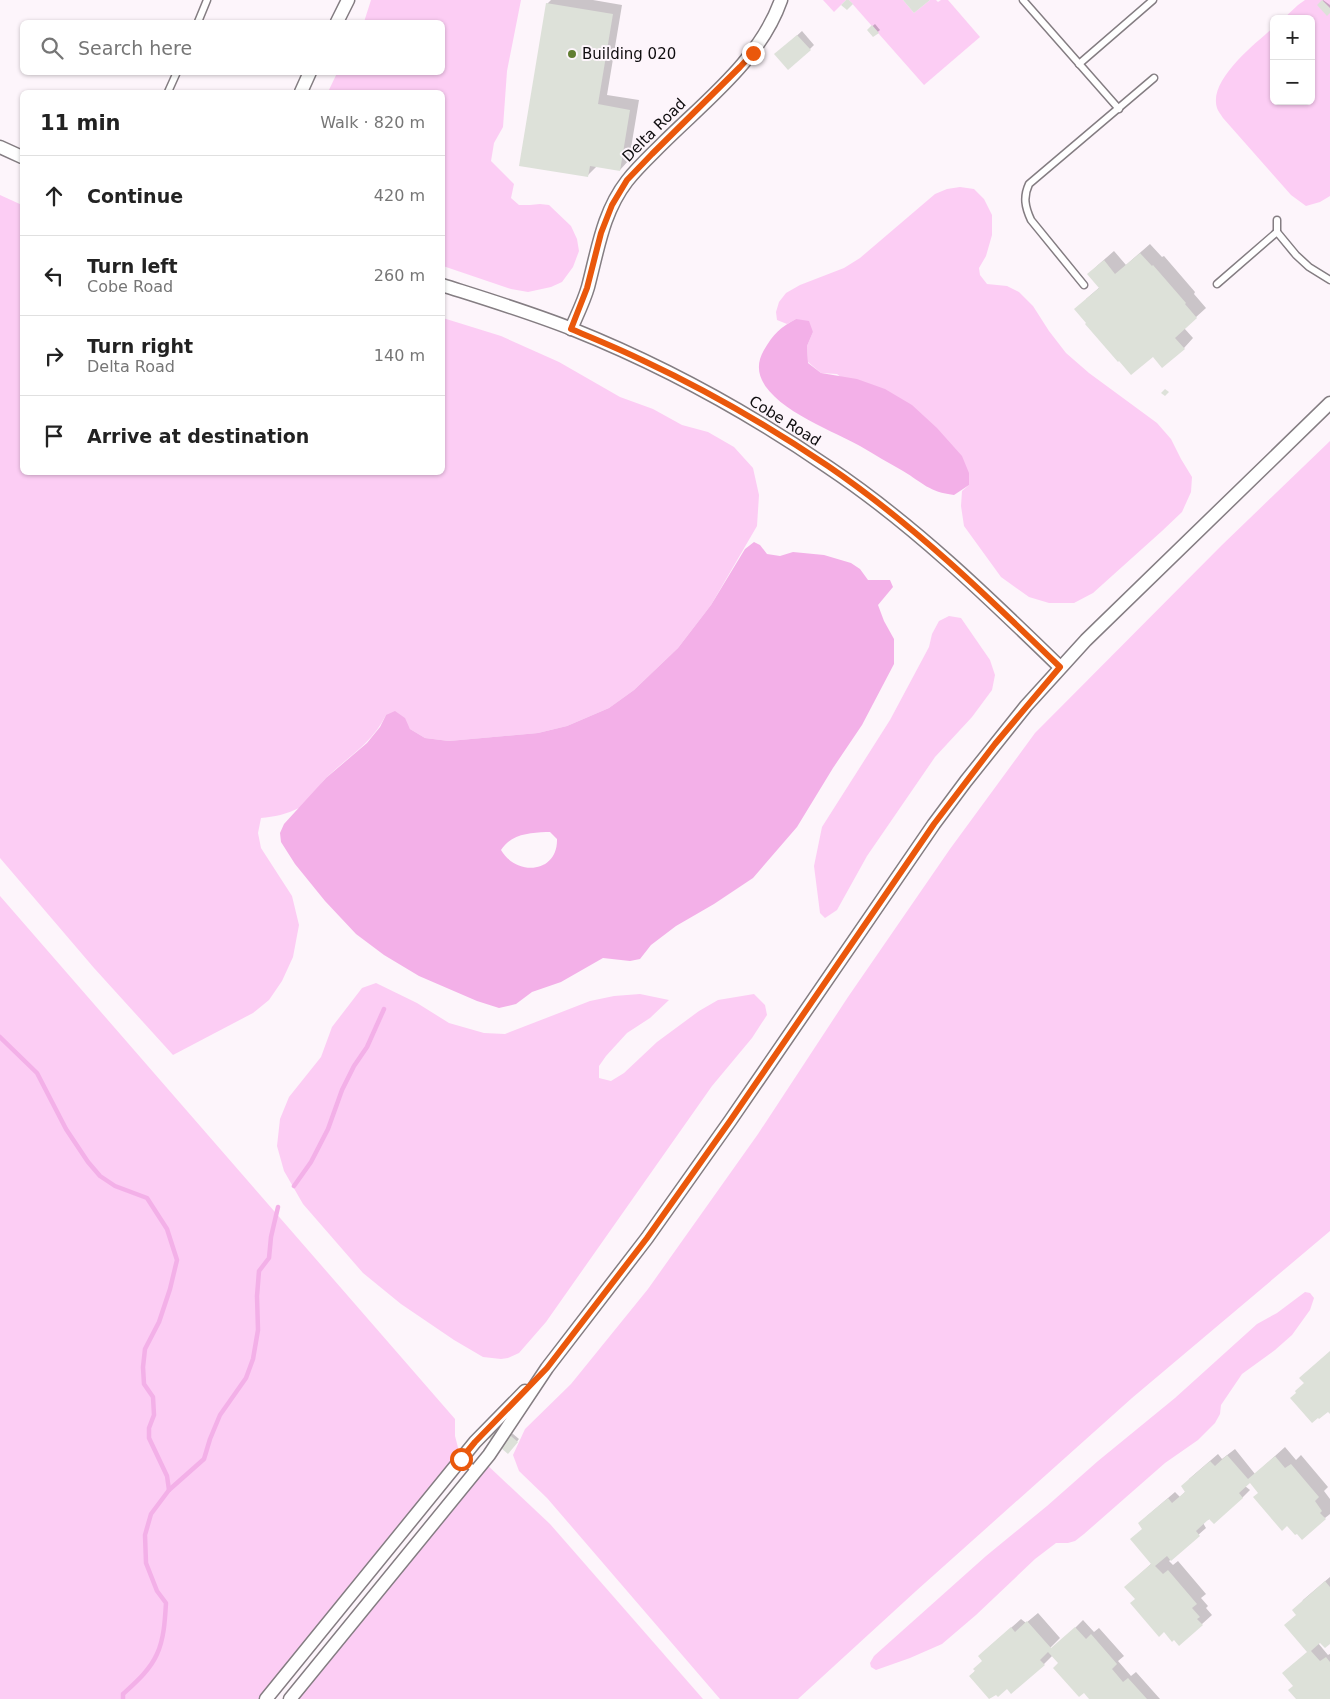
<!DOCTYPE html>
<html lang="en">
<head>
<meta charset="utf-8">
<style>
  body { margin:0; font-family:"DejaVu Sans",sans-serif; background:#f2f2f2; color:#222 }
  .controls { position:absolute; right:15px; top:15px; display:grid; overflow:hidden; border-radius:8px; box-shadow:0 1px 4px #0004 }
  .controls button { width:45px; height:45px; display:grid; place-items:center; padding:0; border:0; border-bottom:1px solid #e0e0e0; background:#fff; color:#222; font:25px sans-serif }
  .stop { position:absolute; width:15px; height:15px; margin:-11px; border:4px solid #ea580c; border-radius:50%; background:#fff }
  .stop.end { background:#ea580c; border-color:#fff; box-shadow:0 1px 5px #0008 }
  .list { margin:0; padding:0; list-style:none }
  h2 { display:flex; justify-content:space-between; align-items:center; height:65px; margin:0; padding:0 20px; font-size:21px }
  h2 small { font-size:16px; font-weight:400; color:#767676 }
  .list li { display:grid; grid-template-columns:32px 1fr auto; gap:15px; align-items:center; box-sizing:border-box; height:80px; padding:0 20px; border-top:1px solid #e0e0e0 }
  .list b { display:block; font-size:19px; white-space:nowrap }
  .list p { margin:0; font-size:16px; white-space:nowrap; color:#767676 }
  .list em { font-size:16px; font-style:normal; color:#767676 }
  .icon { flex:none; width:28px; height:28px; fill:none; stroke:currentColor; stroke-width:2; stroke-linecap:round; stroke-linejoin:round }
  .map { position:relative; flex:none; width:1330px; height:1699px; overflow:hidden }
  .search { position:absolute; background:#fff; box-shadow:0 1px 4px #0004; left:20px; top:20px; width:425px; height:55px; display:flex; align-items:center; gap:12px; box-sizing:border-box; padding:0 18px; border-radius:8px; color:#767676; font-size:19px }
  .panel { position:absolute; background:#fff; box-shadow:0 1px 4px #0004; left:20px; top:90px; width:425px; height:385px; border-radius:8px }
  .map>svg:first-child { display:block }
  .green { fill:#fccdf4 }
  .water { fill:#f3b0e8; fill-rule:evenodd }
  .shadow { fill:#0003 }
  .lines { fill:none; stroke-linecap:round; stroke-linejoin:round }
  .stream { stroke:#f3b0e8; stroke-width:4.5 }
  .building { fill:#dde1d9 }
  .lane-casing { stroke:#847d82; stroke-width:9 }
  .street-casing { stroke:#847d82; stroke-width:15 }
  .lane { stroke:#fff; stroke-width:6 }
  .street { stroke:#fff; stroke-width:12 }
  .route { stroke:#ea580c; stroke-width:6 }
  .poi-dot { fill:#617e32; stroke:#fdf5fb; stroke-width:2 }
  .labels { text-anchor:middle; stroke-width:4; stroke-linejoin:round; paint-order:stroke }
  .poi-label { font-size:15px; fill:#0e0c0e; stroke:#fdf5fb; text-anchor:start }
  .street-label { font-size:15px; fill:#0e0c0e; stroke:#fdf5fb }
</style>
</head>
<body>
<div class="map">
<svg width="1330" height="1699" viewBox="0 0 1330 1699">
  <rect width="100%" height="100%" fill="#fdf5fb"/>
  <g class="green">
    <polygon points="371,0 521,0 507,71 503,127 494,143 491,161 514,184 511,198 519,205 530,205 540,204 549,205 571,226 577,239 579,251 573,267 562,282 551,287 528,292 511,289 443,266 442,92 328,92 337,73 442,72 442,22 364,22"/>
    <polygon points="823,0 846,0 834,12"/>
    <polygon points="849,0 903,0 914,13 930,0 936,0 938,2 941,0 948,0 980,37 924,85"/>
    <path d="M1305,0H1330V196L1320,202L1306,206L1291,195L1223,118C1221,115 1218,111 1217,108C1208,80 1256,43 1274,27V101H1311V19H1283L1298,5Z"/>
    <polygon points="960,187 974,189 984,199 992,215 992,235 986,256 979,268 980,275 987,284 1007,286 1019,292 1033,306 1049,331 1066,353 1089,373 1157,423 1171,439 1181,459 1192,477 1191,492 1182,512 1162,531 1093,593 1074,603 1049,603 1029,597 1001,577 964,526 961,506 962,491 969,485 837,374 821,373 808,362 807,346 813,332 796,319 787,324 777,320 776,312 779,302 786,293 800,285 844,268 860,258 935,194 947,189"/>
    <path d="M0,195L22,205V472H442L443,318L501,336L559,362L620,397L653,409L682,425L708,432L734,447L753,468L759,495L757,526L711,605L678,648L634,690L609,708L567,726L538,733L449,741L425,738L410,729L404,718L386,715C371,745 347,757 325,779C317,788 309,802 299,808C287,814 274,817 261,818L258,833L261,848L292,896L299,925L293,957L282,981L269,1000L253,1013L173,1055L94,968L0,858Z"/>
    <polygon points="1330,441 1330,1231 1132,1398 916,1591 798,1699 720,1699 547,1498 519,1471 513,1455 525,1429 571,1384 648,1289 758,1134 848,997 950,849 1035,733 1222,545"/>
    <polygon points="949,616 961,618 990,660 995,675 992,690 972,717 935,757 867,856 837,910 825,918 820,913 814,866 822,827 890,720 929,647 932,634 939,621"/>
    <polygon points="0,896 455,1419 455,1436 461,1459 266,1699 0,1699"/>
    <polygon points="376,983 417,1003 449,1023 484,1033 505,1034 590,1001 614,996 640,994 669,1000 650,1018 627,1033 606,1056 599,1066 599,1078 611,1081 624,1073 657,1042 699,1011 718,1000 754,994 765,1005 767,1015 752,1038 712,1086 546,1322 519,1353 508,1358 501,1359 483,1357 454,1340 401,1304 363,1273 303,1204 284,1171 277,1146 280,1119 289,1097 321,1057 332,1027 362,988"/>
    <polygon points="1305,1292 1310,1293 1314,1298 1310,1310 1292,1335 1275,1350 1242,1374 1221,1405 1220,1414 1215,1423 1198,1440 1165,1463 1084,1534 1075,1541 1068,1543 1056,1543 1035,1559 976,1615 942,1644 910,1658 876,1670 871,1667 870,1663 874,1656 986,1556 1047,1506 1098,1461 1175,1398 1257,1324 1277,1313"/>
    <polygon points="483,1461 550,1524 703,1699 290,1699"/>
  </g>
  <g class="water">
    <path d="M796,319L809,321L813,332L807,346L808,363L821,373L857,379L885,389L912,405L937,428L962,456L969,473V485L954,495C929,492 923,483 903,471C889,463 875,455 860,446C831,429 736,397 764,350C773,334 781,327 796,319Z"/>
    <path d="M754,542L760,545L767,554L780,556L793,552L824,555L851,563L860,569L868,580H890L893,587L878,605L884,621L894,639V664L862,725L833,768L797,827L753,878L714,904L676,926L651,945L640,959L630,961L603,958L561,982L532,992L516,1004L499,1008L477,1001L419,976L384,955L356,934L325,901L295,864L281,842L280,833L284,824L326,778L367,743L380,727L386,715L395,711L405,718L410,729L425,738L449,741L538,733L567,726L609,708L634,690L678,648L711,605L745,549ZM546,832H550L557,839C558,873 517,877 501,850C511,834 529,833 546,832Z"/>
  </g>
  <g class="shadow">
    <polygon points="551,0 593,0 622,5 607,95 639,100 629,160 620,170 597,166 587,176 547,4"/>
    <polygon points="1323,0 1330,5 1330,11 1319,5"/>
    <polygon points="875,24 880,30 873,36 868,30"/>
    <polygon points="802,31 814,45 810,49 781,50"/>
    <polygon points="1150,244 1162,257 1164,256 1195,292 1194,294 1206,308 1184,328 1193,338 1184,348 1153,355 1086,299 1100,287 1089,274 1098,265 1114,251 1126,265"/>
    <polygon points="500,1423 519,1439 508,1452 489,1436"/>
    <polygon points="1285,1447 1296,1460 1301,1455 1328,1487 1324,1491 1330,1499 1330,1514 1325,1518 1259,1492 1251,1481 1245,1486 1250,1490 1242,1498 1203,1523 1206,1528 1169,1561 1173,1565 1178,1561 1206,1594 1201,1598 1208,1606 1206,1608 1212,1615 1202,1624 1164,1631 1126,1587 1152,1563 1144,1528 1147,1516 1175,1492 1180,1497 1186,1491 1189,1479 1218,1454 1222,1459 1235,1449 1255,1474"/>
    <polygon points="1330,1577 1330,1642 1321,1641 1318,1643 1328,1655 1330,1654 1330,1699 1297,1699 1294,1686 1308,1652 1297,1614 1303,1600"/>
    <polygon points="1038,1613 1060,1638 1049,1649 1051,1652 1083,1620 1094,1632 1099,1628 1124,1656 1118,1661 1131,1676 1136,1672 1160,1699 1090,1699 1053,1655 1044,1664 990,1698 971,1676 983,1661 989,1647 1021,1619 1026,1623"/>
  </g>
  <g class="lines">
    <g class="stream">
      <polyline points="0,1037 37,1073 66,1129 88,1162 100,1176 115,1186 147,1198 167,1229 177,1260 170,1289 159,1322 145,1349 143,1367 144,1384 153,1397 154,1415 149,1428 149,1438 167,1476 169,1490"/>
      <polyline points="294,1186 311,1162 328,1129 342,1090 354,1066 367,1047 384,1009"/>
      <path d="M123,1699V1694C136,1682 150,1670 157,1654C164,1639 165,1620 166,1603L157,1591L146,1563L145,1535L151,1514L169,1490L204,1459L210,1439L220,1415L246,1378L253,1359L258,1330L257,1296L259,1271L269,1258L271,1237L278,1207"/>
    </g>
  </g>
  <g class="building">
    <polygon points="846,0 849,0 853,4 847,10 841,5"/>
    <polygon points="903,0 930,0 914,13"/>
    <polygon points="1322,0 1330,8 1330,13 1327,16 1317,5"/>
    <polygon points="546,3 613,14 598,104 630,110 620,171 590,166 588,177 519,166"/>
    <polygon points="872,25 879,33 873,37 867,30"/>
    <polygon points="797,35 811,50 788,70 774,54"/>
    <polygon points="1140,253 1152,266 1153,265 1186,303 1185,304 1197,318 1175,338 1185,349 1162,368 1153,357 1131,375 1119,361 1118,362 1085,324 1086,323 1074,309 1099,288 1087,274 1104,260 1115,274"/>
    <polygon points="1165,389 1169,392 1165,396 1161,393"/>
    <polygon points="1330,1351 1330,1414 1328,1412 1319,1419 1318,1418 1312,1423 1290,1398 1296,1393 1295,1391 1304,1383 1299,1378"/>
    <polygon points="497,1424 518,1442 508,1454 487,1436"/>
    <polygon points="1227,1455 1248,1479 1275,1456 1285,1468 1291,1464 1319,1497 1315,1501 1322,1511 1320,1513 1326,1519 1302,1540 1297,1534 1295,1535 1287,1526 1282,1531 1253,1497 1258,1493 1250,1483 1239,1493 1243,1498 1214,1524 1209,1519 1196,1531 1200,1536 1171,1561 1167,1556 1155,1566 1163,1574 1168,1570 1197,1604 1192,1608 1200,1617 1197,1619 1203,1625 1179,1646 1174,1640 1172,1642 1164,1632 1159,1637 1130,1603 1135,1599 1124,1587 1151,1564 1130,1539 1142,1529 1138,1523 1168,1498 1172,1503 1185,1492 1181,1486 1210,1461 1215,1466"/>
    <polygon points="1325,1581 1330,1587 1330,1644 1325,1648 1320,1643 1311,1651 1320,1661 1326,1657 1330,1662 1330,1699 1296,1699 1288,1690 1293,1686 1282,1673 1307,1652 1284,1625 1296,1615 1292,1610"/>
    <polygon points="1027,1621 1051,1648 1075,1627 1086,1639 1091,1634 1117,1664 1112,1669 1123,1682 1128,1678 1147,1699 1089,1699 1084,1693 1079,1697 1053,1668 1058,1663 1048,1652 1040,1660 1045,1665 1011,1694 1007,1689 998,1697 996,1695 989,1699 969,1676 975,1671 973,1669 982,1661 978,1656 1011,1627 1015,1632"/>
  </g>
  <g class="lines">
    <g class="lane-casing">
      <g id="lane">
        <polyline points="1023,0 1119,109"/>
        <polyline points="198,22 207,0"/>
        <polyline points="1079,64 1153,0"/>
        <polyline points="168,92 177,72"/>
        <polyline points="1277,232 1277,220"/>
        <polyline points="1217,284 1277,232 1296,255 1309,267 1330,280"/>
        <path d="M1084,285L1031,220C1025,207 1023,197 1029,184L1154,78"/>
        <polyline points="461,1459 476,1471"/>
      </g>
    </g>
    <g class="street-casing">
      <g id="street">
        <polyline points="337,22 348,0"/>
        <polyline points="301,92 310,72"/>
        <polyline points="0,147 22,157"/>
        <path d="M442,285C486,299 529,312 572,329C662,365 748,412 828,467C913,524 987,596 1060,667"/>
        <path d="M571,329C577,315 584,301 588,287C598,249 603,212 627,181C637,168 650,156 661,145C705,101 760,60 781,0"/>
        <polyline points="266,1699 475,1442 525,1391"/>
        <polyline points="290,1699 489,1455 547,1368 647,1238 730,1121 934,824 966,781 1026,706 1086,640 1330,403"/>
      </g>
    </g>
    <use href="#lane" class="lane"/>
    <use href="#street" class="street"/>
  </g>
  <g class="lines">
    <path class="route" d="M461,1459L475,1442L547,1368L647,1238L730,1121L934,824L995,744L1060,667C987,596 913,524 828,466C770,427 708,391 644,361C620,349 595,339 571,329L587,288L601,233L612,205L627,180L652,154L740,67L753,53"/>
  </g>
  <circle class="poi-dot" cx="572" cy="54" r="5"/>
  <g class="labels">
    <g class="poi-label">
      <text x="582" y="59">Building 020</text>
    </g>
    <g class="street-label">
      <text transform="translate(654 130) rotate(-45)" y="5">Delta Road</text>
      <text transform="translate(785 421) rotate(32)" y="5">Cobe Road</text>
    </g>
  </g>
</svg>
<div class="controls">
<button>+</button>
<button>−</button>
</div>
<div class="stop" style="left:461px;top:1459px"></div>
<div class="stop end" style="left:753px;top:53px"></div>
<div class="search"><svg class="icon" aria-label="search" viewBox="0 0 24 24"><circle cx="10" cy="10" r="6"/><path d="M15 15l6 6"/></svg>Search here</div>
<section class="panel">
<h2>11 min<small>Walk · 820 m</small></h2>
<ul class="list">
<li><svg class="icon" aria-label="ahead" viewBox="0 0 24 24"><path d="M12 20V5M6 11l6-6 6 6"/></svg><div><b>Continue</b></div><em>420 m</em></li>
<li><svg class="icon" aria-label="left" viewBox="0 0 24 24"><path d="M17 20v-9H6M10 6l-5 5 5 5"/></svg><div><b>Turn left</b><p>Cobe Road</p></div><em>260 m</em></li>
<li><svg class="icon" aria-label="right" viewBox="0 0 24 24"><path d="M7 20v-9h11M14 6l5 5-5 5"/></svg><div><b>Turn right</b><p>Delta Road</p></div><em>140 m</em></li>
<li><svg class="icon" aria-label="arrive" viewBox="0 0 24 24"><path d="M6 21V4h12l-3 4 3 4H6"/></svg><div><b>Arrive at destination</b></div></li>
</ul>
</section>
</div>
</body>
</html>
